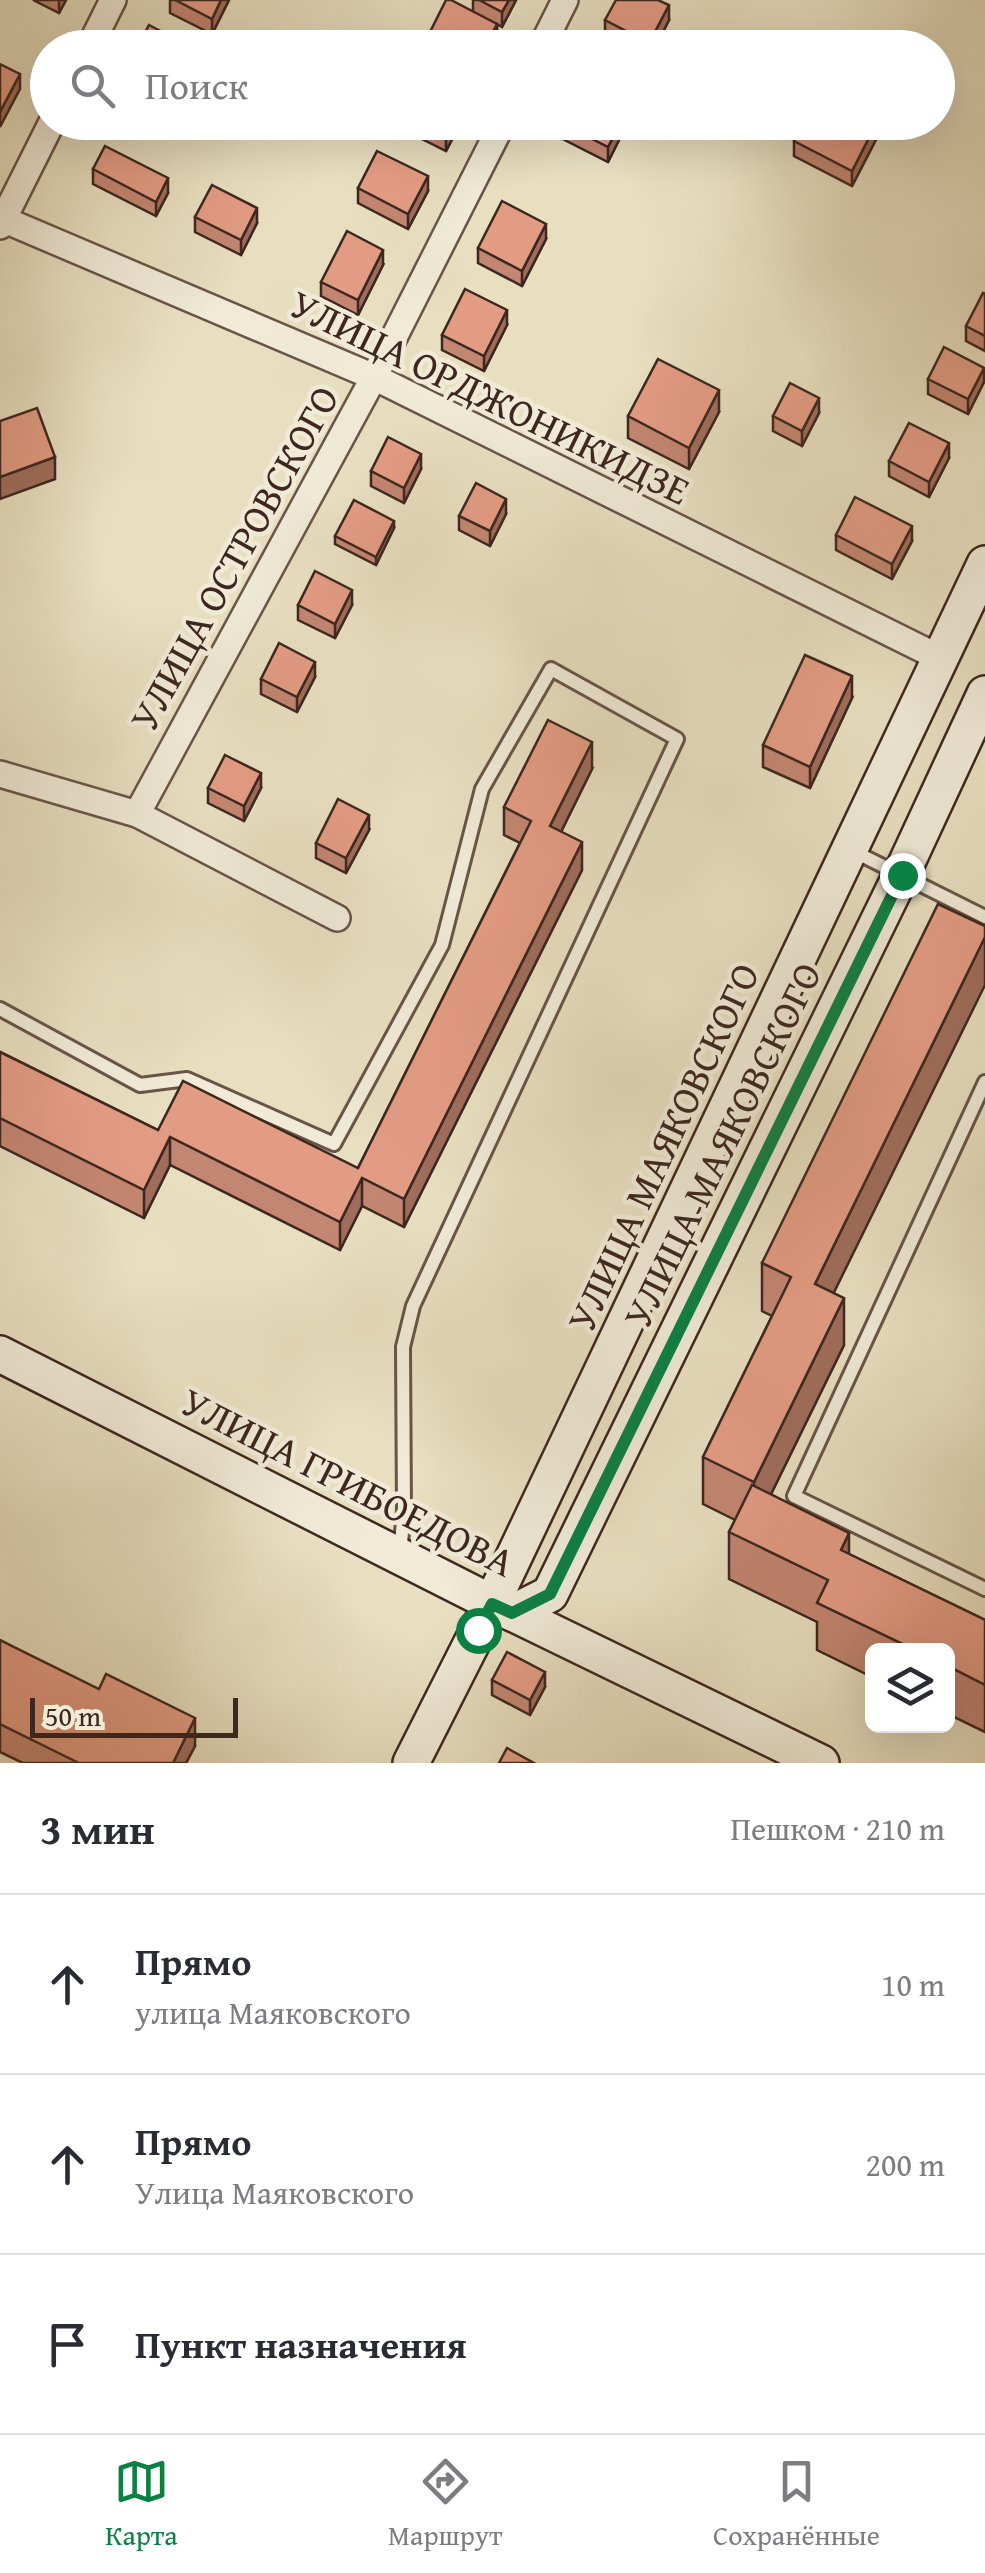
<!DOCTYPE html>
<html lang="ru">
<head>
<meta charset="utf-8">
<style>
  body { margin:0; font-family:"Gentium Book Plus",serif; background:#f2f2f3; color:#2b2b33 }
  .controls { position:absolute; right:30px; bottom:30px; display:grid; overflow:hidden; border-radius:15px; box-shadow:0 10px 40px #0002 }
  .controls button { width:90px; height:90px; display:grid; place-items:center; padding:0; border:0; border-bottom:2px solid #e1e1e2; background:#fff; color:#2b2b33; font:50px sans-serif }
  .scale { position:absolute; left:30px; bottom:25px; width:208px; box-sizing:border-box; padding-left:10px; border:5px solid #3d271f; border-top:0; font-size:28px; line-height:35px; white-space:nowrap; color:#3d271f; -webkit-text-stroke:8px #f0ead7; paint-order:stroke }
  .stop { position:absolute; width:30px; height:30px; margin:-22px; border:8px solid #0b8043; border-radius:50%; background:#fff }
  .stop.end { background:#0b8043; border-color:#fff; box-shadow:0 2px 10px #0008 }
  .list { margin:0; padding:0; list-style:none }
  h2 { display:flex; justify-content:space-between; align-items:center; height:130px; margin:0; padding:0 40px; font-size:42px }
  h2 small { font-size:32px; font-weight:400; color:#7c7c81 }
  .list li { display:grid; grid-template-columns:65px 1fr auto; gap:30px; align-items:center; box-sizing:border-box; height:180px; padding:0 40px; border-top:2px solid #e1e1e2 }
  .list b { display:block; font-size:38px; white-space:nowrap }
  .list p { margin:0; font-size:32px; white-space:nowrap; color:#7c7c81 }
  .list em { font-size:32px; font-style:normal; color:#7c7c81 }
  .icon { flex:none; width:55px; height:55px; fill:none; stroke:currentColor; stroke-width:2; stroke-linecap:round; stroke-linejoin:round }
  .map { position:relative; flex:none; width:985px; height:1763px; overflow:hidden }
  .search { position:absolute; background:#fff; box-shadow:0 10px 40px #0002; left:30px; right:30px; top:30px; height:110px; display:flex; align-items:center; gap:25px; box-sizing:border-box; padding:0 35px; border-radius:55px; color:#7c7c81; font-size:38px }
  .sheet { height:670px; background:#fff }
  nav { display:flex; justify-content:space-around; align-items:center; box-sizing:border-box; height:140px; border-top:2px solid #e1e1e2; background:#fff; font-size:28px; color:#7c7c81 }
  nav a { display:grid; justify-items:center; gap:5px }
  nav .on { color:#0b8043 }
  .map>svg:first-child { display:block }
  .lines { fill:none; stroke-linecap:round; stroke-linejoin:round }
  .lane-casing { stroke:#685548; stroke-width:18 }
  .street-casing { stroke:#685548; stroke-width:30 }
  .secondary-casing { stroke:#3d271f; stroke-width:40 }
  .lane { stroke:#f0ead7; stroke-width:12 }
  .street { stroke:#f0ead7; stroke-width:25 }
  .secondary { stroke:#f0ead7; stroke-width:35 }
  .wall { fill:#c38672; stroke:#3d271f; stroke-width:2.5 }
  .shaded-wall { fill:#9f6d5c; stroke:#3d271f; stroke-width:2.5 }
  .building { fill:#e39c84; stroke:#3d271f; stroke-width:2.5 }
  .route { stroke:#0b8043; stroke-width:12 }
  .labels { text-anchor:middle; stroke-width:9; stroke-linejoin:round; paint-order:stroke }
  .street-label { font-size:40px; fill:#3d271f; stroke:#f0ead7 }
</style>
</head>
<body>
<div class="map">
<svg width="985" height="1763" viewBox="0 0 985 1763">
  <rect width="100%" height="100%" fill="#e8dfc1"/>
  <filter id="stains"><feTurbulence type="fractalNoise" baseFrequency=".002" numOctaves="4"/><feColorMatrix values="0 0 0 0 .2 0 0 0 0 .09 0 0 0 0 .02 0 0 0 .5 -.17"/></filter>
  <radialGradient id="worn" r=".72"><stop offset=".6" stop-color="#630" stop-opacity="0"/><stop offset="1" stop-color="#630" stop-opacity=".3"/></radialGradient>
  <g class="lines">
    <g class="lane-casing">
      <g id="lane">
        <polyline points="853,851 985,917"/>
        <polyline points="0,1009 140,1085 187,1079 334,1144 442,945 482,789 551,669 677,739 413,1306 403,1347 404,1511 400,1553"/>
        <polyline points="985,1082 794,1496 985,1589"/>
      </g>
    </g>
    <g class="street-casing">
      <g id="street">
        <polyline points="89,48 113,0"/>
        <polyline points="541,48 565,0"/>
        <polyline points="0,218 374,377 942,659"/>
        <polyline points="0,226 52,122"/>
        <polyline points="0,774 137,814 337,918"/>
        <polyline points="137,814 374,377 503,122"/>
      </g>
    </g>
    <g class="secondary-casing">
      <g id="secondary">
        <polyline points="0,1354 492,1603 821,1763"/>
        <polyline points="512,1613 550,1594 901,875 985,694"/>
        <polyline points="411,1763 492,1603 985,564"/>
      </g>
    </g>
    <use href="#lane" class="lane"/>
    <use href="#street" class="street"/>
    <use href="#secondary" class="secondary"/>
  </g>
  <g class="wall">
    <polygon points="33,0 66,0 59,13"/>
    <polygon points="170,0 229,0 212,34 170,13"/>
    <polygon points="473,0 516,0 502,27 497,24 497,39 473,12"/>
    <polygon points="605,20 669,20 655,48 630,48 605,35"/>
    <polygon points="412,122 461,122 446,151 412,134"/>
    <polygon points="545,122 628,122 608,162 545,130"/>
    <polygon points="883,122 883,126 852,186 794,156 794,141"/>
    <polygon points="93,169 168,193 156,216 93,184"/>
    <polygon points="358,188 428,191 408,229 358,203"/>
    <polygon points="195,217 257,223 241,255 195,232"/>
    <polygon points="546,239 522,286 478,263 478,248"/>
    <polygon points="383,265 358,315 321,296 321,282"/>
    <polygon points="985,294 985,351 966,341 966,326"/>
    <polygon points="507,325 484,371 442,350 442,335"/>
    <polygon points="928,379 984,382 968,414 928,394"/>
    <polygon points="719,412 689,469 628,438 628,416"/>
    <polygon points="819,413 802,446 773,431 773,416"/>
    <polygon points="949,458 929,497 889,476 889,461"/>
    <polygon points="421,469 404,503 371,486 371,471"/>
    <polygon points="506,514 490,546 459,530 459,516"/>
    <polygon points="394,528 376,565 335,544 335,536"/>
    <polygon points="836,535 912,541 892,579 836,550"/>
    <polygon points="298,605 352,605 335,638 298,620"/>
    <polygon points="315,677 297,712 261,694 261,679"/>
    <polygon points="852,698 810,788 763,767 763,745"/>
    <polygon points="592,769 561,832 582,870 404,1227 362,1206 340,1250 170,1165 144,1218 0,1146 0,1052 158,1130 358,1168 520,843 504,835 504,807"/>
    <polygon points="208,788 261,788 244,821 208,803"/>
    <polygon points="369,830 346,873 316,858 316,843"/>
    <polygon points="762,1263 834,1293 844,1345 771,1494 849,1554 985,1620 985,1732 948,1714 948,1650 872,1650 872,1677 817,1650 817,1622 729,1579 729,1532 735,1520 703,1504 703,1457 772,1316 762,1311"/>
    <polygon points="0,1640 195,1746 186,1763 23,1763 0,1752"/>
    <polygon points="492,1680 545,1687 530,1715 492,1695"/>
  </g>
  <g class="shaded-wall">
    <polygon points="59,0 66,0 59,13"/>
    <polygon points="221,0 229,0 212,34 212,19"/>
    <polygon points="509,0 516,0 502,27 502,12"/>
    <polygon points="669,5 669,20 655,48 649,48 649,43"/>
    <polygon points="497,24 497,39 492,48 484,48"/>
    <polygon points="20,74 20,89 0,127 0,112"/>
    <polygon points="453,122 461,122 446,151 446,136"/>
    <polygon points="621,122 628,122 608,162 608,147"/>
    <polygon points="877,122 883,122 883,126 852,186 852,171"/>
    <polygon points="428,176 428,191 408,229 408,214"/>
    <polygon points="168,178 168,193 156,216 156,202"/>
    <polygon points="257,208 257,223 241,255 241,240"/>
    <polygon points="546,224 546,239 522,286 522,271"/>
    <polygon points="383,250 383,265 358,315 358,300"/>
    <polygon points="507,310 507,325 484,371 484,356"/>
    <polygon points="984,368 984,382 968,414 968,399"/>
    <polygon points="719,390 719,412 689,469 689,448"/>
    <polygon points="819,398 819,413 802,446 802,431"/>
    <polygon points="949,443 949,458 929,497 929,482"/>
    <polygon points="421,454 421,469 404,503 404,488"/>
    <polygon points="55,457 55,479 0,499 0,477"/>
    <polygon points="506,499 506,514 490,546 490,531"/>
    <polygon points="394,521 394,528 376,565 376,557"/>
    <polygon points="912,526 912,541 892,579 892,564"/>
    <polygon points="352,590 352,605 335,638 335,624"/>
    <polygon points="315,662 315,677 297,712 297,697"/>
    <polygon points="852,676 852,698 810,788 810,767"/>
    <polygon points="592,742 592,769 550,854 550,826"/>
    <polygon points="261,773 261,788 244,821 244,806"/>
    <polygon points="369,815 369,830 346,873 346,858"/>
    <polygon points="582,842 582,870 404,1227 404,1199"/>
    <polygon points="985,937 985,985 815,1331 815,1284"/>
    <polygon points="170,1137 170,1165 144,1218 144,1190"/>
    <polygon points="362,1178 362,1206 340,1250 340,1222"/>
    <polygon points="844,1298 844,1345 754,1529 754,1482"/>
    <polygon points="849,1533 849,1580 841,1550"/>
    <polygon points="545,1672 545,1687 530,1715 530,1700"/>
    <polygon points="195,1718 195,1746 186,1763 173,1763"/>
  </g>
  <g class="building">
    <polygon points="175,0 221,0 212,19"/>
    <polygon points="446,0 451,0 497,24 484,48 422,48"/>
    <polygon points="479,0 509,0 502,12"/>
    <polygon points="616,0 658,0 669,5 649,43 605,20"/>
    <polygon points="149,25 193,48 137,47"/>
    <polygon points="0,64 20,74 0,112"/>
    <polygon points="419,122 453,122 446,136"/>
    <polygon points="559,122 621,122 608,147"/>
    <polygon points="804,122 877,122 852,171 794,141"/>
    <polygon points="105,146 168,178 156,202 93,169"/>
    <polygon points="377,151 428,176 408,214 358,188"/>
    <polygon points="212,185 257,208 241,240 195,217"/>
    <polygon points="502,201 546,224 522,271 478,248"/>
    <polygon points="347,231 383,250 358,300 321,282"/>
    <polygon points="465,289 507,310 484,356 442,335"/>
    <polygon points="983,293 985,294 985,336 966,326"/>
    <polygon points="944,347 984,368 968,399 928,379"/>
    <polygon points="658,359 719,390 689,448 628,416"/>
    <polygon points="790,383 819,398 802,431 773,416"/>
    <polygon points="37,408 55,457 0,477 0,421"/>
    <polygon points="909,423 949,443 929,482 889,461"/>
    <polygon points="388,437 421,454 404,488 371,471"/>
    <polygon points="476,483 506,499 490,531 459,516"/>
    <polygon points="855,497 912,526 892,564 836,535"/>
    <polygon points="354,500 394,521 376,557 335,536"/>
    <polygon points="315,571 352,590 335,624 298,605"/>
    <polygon points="279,643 315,662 297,697 261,679"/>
    <polygon points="805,655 852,676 810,767 763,745"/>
    <polygon points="548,720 592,742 550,826 582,842 404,1199 362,1178 340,1222 170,1137 144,1190 0,1118 0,1052 158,1130 183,1081 358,1168 531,821 504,807"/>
    <polygon points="225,755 261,773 244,806 208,788"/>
    <polygon points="338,799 369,815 346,858 316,843"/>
    <polygon points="938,904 985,926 985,937 815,1284 844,1298 754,1482 703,1457 791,1277 762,1263"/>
    <polygon points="752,1485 849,1533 841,1550 985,1620 985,1685 948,1666 948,1650 915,1650 817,1603 828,1580 729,1532"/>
    <polygon points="0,1640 99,1689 106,1674 195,1718 173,1763 79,1763 0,1724"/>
    <polygon points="507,1652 545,1672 530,1700 492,1680"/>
    <polygon points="507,1748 534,1763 499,1763"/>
  </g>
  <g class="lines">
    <polyline class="route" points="478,1630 492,1604 512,1613 550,1594 902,875"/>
  </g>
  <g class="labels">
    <g class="street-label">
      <text transform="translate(490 397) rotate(26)" y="14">УЛИЦА ОРДЖОНИКИДЗЕ</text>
      <text transform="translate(234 558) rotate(-61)" y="14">УЛИЦА ОСТРОВСКОГО</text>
      <text transform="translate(722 1145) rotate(-64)" y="14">УЛИЦА МАЯКОВСКОГО</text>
      <text transform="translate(663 1147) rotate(-65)" y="14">УЛИЦА МАЯКОВСКОГО</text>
      <text transform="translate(348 1482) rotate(27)" y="14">УЛИЦА ГРИБОЕДОВА</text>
    </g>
  </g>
  <rect width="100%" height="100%" filter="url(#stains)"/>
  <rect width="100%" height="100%" fill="url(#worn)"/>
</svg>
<div class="controls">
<button><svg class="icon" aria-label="layers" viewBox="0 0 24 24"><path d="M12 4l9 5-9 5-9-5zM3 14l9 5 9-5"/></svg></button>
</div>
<div class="scale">50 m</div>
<div class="stop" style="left:478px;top:1630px"></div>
<div class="stop end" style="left:902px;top:875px"></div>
<div class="search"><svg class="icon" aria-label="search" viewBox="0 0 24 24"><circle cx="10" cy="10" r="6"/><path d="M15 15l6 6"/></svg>Поиск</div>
</div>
<section class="sheet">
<h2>3 мин<small>Пешком · 210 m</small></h2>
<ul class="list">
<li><svg class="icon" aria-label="ahead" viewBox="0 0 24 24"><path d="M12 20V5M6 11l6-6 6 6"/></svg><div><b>Прямо</b><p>улица Маяковского</p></div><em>10 m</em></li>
<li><svg class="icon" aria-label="ahead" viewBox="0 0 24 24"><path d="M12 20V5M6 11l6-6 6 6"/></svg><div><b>Прямо</b><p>Улица Маяковского</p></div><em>200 m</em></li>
<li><svg class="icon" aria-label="arrive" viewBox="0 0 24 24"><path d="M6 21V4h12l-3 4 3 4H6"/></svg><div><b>Пункт назначения</b></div></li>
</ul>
</section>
<nav>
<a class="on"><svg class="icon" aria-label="map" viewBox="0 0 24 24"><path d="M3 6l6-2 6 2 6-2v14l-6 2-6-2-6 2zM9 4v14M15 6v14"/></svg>Карта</a>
<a><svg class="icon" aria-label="directions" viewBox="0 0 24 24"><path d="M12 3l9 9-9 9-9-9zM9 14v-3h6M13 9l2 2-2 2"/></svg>Маршрут</a>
<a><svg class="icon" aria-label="saved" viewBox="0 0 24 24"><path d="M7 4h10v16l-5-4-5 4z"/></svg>Сохранённые</a>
</nav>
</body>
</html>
